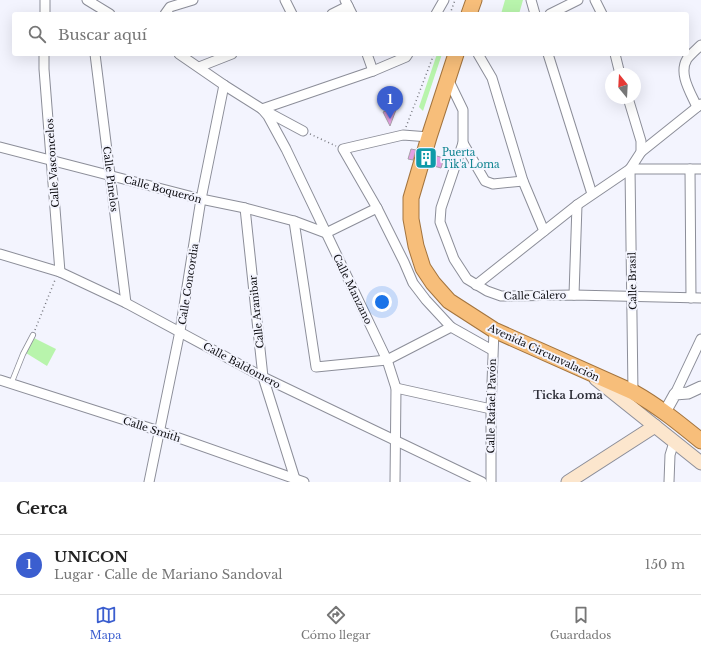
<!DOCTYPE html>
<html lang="es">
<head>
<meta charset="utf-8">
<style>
  body { margin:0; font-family:"Libre Baskerville",serif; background:#f2f2f2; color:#222 }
  .compass { position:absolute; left:605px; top:68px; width:36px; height:36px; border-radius:50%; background:#fff; box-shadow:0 4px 16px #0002; rotate:342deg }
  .you { position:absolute; left:382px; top:302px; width:14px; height:14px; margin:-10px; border:3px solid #fff; border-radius:50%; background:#1a73e8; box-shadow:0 0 0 6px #1a73e833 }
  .badge { display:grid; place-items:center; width:26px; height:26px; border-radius:50%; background:#3b5ecf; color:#fff; font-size:13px; font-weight:700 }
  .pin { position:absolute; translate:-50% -33px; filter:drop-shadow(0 1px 2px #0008) }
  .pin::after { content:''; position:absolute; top:21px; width:14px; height:12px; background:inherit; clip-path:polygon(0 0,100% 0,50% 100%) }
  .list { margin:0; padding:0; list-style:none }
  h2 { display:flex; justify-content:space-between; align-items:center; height:52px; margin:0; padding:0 16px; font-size:17px }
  h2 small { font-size:13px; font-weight:400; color:#767676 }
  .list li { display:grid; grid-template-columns:26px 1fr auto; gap:12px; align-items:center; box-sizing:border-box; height:60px; padding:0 16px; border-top:1px solid #e0e0e0 }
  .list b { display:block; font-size:15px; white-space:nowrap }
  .list p { margin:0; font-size:13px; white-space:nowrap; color:#767676 }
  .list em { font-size:13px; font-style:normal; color:#767676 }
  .icon { flex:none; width:22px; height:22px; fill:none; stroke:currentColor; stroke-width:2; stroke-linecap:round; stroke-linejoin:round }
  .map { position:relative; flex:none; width:701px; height:482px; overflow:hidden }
  .search { position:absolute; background:#fff; box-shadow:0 4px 16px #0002; left:12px; right:12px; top:12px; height:44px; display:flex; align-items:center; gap:10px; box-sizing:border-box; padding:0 14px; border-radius:4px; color:#767676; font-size:15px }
  .sheet { height:112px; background:#fff }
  nav { display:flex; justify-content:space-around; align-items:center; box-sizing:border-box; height:56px; border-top:1px solid #e0e0e0; background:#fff; font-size:11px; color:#767676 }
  nav a { display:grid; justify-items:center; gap:2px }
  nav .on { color:#3b5ecf }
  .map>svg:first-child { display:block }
  .green { fill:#b8f4ac }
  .building { fill:#e49fe2; stroke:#a9a0a9 }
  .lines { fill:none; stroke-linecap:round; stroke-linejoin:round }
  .service-casing { stroke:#8c8e99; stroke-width:6 }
  .minor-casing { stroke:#8c8e99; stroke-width:11 }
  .tertiary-casing { stroke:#8c8e99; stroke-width:13 }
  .secondary-casing { stroke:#8c8e99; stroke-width:15 }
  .trunk-casing { stroke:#a3743e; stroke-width:17 }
  .path { stroke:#76777e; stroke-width:1.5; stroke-dasharray:1 3; stroke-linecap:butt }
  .service { stroke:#fff; stroke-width:4.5 }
  .minor { stroke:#fff; stroke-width:9 }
  .tertiary { stroke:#fff; stroke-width:11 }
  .secondary { stroke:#fce6cd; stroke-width:13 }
  .trunk { stroke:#f7be7a; stroke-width:15 }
  .labels { text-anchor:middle; stroke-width:4; stroke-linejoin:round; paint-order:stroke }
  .culture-label { font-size:10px; fill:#0d838f; stroke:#f3f4fe; text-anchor:start }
  .street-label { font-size:10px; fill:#0b0b0f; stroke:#f3f4fe }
  .neighbourhood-label { font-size:11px; font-weight:bold; fill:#2e2f39; stroke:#f3f4fe }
</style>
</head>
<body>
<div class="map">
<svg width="701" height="482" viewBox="0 0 701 482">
  <rect width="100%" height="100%" fill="#f3f4fe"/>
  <g class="green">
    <polygon points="505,0 523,0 519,14 501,14"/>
    <polygon points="437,54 442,54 423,111 419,107"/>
    <polygon points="34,338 56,349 47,366 26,353"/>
  </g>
  <g class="building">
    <polygon points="397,107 390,126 383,112"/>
    <polygon points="411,149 416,150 413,160 408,159"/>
    <polygon points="433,155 444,158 441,168 430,165"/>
  </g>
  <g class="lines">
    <g class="service-casing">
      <polyline id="service" points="11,384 23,354 33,335"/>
    </g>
    <g class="minor-casing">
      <g id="minor">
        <polyline points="87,0 110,14"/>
        <polyline points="285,0 292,14"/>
        <polyline points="345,0 352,14"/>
        <polyline points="531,0 535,14"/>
        <polyline points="595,0 602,14"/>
        <polyline points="45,14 45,0"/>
        <polyline points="165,14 170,7 193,0"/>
        <polyline points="332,14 348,6"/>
        <polyline points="436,14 444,0"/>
        <polyline points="550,14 578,0"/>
        <polyline points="44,54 44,69 60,272"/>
        <polyline points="95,54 126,303"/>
        <polyline points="179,54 224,85 262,109 303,131"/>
        <polyline points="367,54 373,71"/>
        <polyline points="478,54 492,78 523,181 544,231"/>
        <polyline points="548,54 592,194"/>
        <polyline points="615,54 620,74"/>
        <polyline points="199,67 232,54"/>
        <polyline points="448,79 463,110 463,143 441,208 440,222 454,259 467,279 487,291 501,296 574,295 701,298"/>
        <polyline points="628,98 641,141 641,152 630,169 701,169"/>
        <path d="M697,107C691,93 678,74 687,59C691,54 697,49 701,45"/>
        <polyline points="262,109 268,116 286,149 387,360 396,388 395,482"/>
        <polyline points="262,109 373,71 406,57 408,54"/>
        <polyline points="429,137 403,135 343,149 377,208 404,262 413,283 426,300 451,327 492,350"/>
        <polyline points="463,143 485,181 493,184 523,181"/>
        <polyline points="0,147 201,199 245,208 294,221 326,233 377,208"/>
        <polyline points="641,152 701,104"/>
        <polyline points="630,169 633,392"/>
        <polyline points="690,169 691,298"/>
        <polyline points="245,208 263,377 296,482"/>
        <polyline points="294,221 316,367 387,360 451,327"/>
        <polyline points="0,254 60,272 126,303 263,377 482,482"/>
        <polyline points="476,285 577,205 630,169"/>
        <polyline points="574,295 577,205"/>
        <polyline points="0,380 159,431 304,482"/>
        <polyline points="396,388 491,409"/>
        <polyline points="675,394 701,339"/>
        <polyline points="149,482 180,331 201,199 224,85"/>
        <polyline points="491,482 491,409 494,330"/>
        <polyline points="669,482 670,455 674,442"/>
      </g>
    </g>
    <g class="tertiary-casing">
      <polyline id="tertiary" points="665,412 675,394 688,393 701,387"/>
    </g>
    <g class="secondary-casing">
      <g id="secondary">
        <polyline points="596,379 701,463"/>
        <polyline points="568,482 655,426"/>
      </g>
    </g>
    <g class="trunk-casing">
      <g id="trunk">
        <polyline points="469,14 474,0"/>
        <path d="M456,54L429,137L411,198V219L416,246L423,268L433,283L449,301L494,330L633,392C658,406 679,423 701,441"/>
      </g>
    </g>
    <g class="path">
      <polyline points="450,14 455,0"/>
      <polyline points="406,127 434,54"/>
      <polyline points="310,134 336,146"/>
      <polyline points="35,330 55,280"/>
    </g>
    <use href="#service" class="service"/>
    <use href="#minor" class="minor"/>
    <use href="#tertiary" class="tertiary"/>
    <use href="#secondary" class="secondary"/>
    <use href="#trunk" class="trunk"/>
  </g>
  <defs>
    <g id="building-square" transform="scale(1.15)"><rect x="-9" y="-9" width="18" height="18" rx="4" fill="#0f9aa8" stroke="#f3f4fe"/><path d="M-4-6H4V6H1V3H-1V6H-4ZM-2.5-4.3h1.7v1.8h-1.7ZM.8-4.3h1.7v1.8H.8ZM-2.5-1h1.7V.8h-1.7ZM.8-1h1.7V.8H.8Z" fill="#fff"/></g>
  </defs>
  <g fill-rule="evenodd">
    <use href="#building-square" x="426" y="158"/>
  </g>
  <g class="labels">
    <g class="culture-label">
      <text x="442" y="156">Puerta<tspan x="442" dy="12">Tik'a Loma</tspan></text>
    </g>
    <g class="street-label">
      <text transform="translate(52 163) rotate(-94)" y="4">Calle Vasconcelos</text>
      <text transform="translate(111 179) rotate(83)" y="4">Calle Pinelos</text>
      <text transform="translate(163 189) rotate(15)" y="4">Calle Boquerón</text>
      <text transform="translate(632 281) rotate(-91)" y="4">Calle Brasil</text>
      <text transform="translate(188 284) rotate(-81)" y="4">Calle Concordia</text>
      <text transform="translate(353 289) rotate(64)" y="4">Calle Manzano</text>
      <text transform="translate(535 295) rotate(-1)" y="4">Calle Calero</text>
      <text transform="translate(256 312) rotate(-96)" y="4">Calle Aranibar</text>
      <text transform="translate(544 352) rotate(25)" y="4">Avenida Circunvalación</text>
      <text transform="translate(242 365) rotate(28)" y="4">Calle Baldomero</text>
      <text transform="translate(491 406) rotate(-89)" y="4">Calle Rafael Pavón</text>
      <text transform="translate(152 429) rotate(18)" y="4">Calle Smith</text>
    </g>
    <g class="neighbourhood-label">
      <text x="568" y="399">Ticka Loma</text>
    </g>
  </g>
</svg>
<svg class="compass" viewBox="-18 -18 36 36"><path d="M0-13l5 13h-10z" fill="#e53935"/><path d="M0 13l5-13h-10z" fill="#767676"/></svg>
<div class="you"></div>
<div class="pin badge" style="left:390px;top:119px">1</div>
<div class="search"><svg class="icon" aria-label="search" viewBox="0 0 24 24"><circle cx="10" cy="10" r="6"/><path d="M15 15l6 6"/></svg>Buscar aquí</div>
</div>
<section class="sheet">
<h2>Cerca<small></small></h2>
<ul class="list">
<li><span class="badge">1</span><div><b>UNICON</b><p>Lugar · Calle de Mariano Sandoval</p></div><em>150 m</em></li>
</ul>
</section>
<nav>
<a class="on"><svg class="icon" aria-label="map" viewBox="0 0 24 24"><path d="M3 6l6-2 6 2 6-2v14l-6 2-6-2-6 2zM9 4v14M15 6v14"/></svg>Mapa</a>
<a><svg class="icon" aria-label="directions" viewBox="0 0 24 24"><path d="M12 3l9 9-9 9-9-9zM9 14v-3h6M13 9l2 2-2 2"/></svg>Cómo llegar</a>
<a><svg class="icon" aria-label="saved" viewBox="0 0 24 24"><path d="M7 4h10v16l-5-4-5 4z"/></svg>Guardados</a>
</nav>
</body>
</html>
